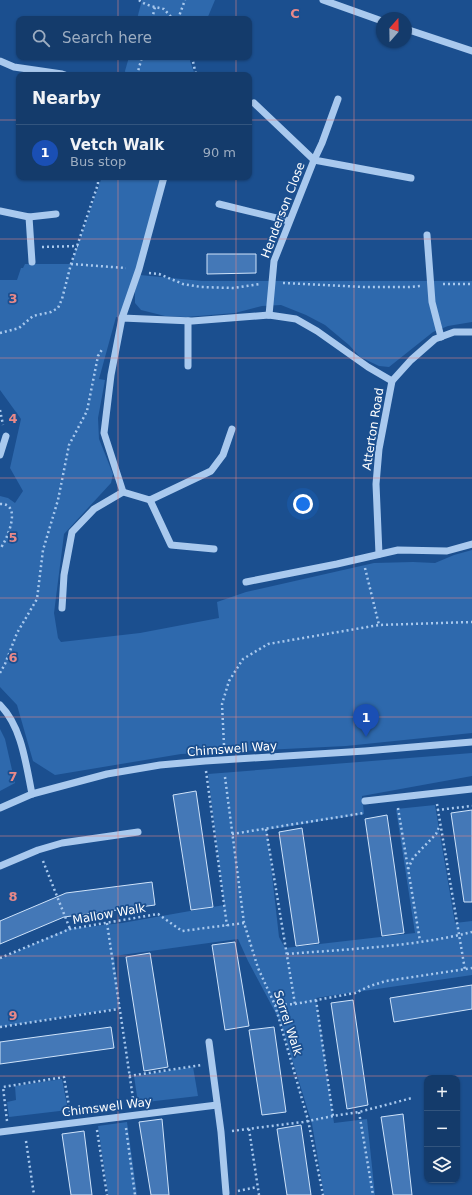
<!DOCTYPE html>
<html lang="en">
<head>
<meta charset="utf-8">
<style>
  body { margin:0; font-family:"DejaVu Sans",sans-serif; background:#1d4271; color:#f1f3f6 }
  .controls { position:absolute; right:12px; bottom:12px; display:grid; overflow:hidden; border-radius:8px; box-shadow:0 1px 3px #0004 }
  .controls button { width:36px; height:36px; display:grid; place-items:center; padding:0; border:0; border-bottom:1px solid #33557e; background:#143b6b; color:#f1f3f6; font:20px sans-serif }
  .compass { position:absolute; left:376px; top:12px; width:36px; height:36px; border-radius:50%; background:#143b6b; box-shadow:0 1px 3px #0004; rotate:20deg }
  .you { position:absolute; left:303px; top:504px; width:14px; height:14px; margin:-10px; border:3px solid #fff; border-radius:50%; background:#1a73e8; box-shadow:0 0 0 6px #1a73e833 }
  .badge { display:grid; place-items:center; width:26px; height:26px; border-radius:50%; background:#95b2f1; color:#fff; font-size:13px; font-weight:700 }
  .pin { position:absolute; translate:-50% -33px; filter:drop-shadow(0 1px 2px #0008) }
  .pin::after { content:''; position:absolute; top:21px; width:14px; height:12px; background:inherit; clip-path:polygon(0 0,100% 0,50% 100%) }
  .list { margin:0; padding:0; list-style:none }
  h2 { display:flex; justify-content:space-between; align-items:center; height:52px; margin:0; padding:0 16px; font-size:17px }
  h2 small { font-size:13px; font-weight:400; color:#9dadc1 }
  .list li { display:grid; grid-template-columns:26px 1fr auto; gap:12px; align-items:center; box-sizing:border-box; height:56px; padding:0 16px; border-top:1px solid #33557e }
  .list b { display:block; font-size:15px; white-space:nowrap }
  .list p { margin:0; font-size:13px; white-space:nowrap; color:#9dadc1 }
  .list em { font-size:13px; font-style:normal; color:#9dadc1 }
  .icon { flex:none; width:22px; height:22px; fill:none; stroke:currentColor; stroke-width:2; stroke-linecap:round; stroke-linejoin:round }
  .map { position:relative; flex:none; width:472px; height:1195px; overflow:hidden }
  .search { position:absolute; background:#143b6b; box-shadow:0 1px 3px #0004; left:16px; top:16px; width:236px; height:44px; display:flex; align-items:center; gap:10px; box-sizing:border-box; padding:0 14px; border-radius:8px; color:#9dadc1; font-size:15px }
  .panel { position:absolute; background:#143b6b; box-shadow:0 1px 3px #0004; left:16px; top:72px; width:236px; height:108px; border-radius:8px }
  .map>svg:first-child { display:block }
  .green { fill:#2e69ad }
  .building { fill:#4478b7; stroke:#cfe3fa }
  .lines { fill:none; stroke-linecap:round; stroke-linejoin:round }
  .path { stroke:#a9c9ee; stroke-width:2.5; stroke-dasharray:2 3; stroke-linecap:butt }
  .minor { stroke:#a9c9ee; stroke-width:7 }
  .grid { fill:none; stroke:#e88989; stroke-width:1; stroke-opacity:0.55 }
  .labels { text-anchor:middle; stroke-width:3.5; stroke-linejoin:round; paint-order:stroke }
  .street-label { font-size:12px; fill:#fff; stroke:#1b4f8f }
  .grid-label { font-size:13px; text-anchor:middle; font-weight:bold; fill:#e88989; stroke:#1b4f8f; stroke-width:3.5; stroke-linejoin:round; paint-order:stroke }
</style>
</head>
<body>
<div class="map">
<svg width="472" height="1195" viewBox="0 0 472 1195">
  <rect width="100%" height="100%" fill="#1b4f8f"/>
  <g class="green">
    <polygon points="142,0 215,0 207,19 137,19"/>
    <polygon points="129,57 191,57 190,61 195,75 126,75 125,71"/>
    <polygon points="102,177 164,177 122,318 116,317 99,379 105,380 98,418 99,439 113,474 111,483 64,534 54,613 58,638 61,642 140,633 219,618 217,602 246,592 374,563 413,562 435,563 454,555 472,550 472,733 346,746 181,754 55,775 33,761 17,705 0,687 0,496 8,498 15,503 23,491 10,468 21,419 0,390 0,280 17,280 21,268 23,268 25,264 71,264"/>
    <polygon points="140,275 202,281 472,281 472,322 448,326 433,332 389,367 379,366 360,357 349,345 325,325 306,315 281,305 262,306 235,313 186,317 165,316 141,310 135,303 135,291"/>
    <polygon points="0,729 5,739 15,783 0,791"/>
    <polygon points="472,753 472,776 362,796 364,814 267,830 279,937 285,948 415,933 396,809 435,805 455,923 472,921 472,975 316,998 334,1123 367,1119 375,1195 324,1195 312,1124 281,1023 248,961 238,939 114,956 120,1008 0,1027 0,959 67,929 122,923 224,905 208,774"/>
    <polygon points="193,1067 198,1096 138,1103 134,1076"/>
    <polygon points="62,1079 68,1110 9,1117 7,1102 16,1100 15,1086"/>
    <polygon points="127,1122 137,1195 108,1195 98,1126"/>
  </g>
  <g class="building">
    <polygon points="207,254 256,254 256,273 207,274"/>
    <polygon points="196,791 213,907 191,910 173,795"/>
    <polygon points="472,810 472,902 464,902 451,813"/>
    <polygon points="387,815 404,933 382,936 365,819"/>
    <polygon points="302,828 319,943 296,946 279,832"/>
    <polygon points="152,882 155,905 64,917 0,944 0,921 66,893"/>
    <polygon points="235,942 249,1026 225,1030 212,945"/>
    <polygon points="150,953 168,1067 144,1071 126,957"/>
    <polygon points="472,985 472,1009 394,1022 390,998"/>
    <polygon points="353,1000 368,1105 347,1109 331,1003"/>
    <polygon points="111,1027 114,1048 0,1064 0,1042"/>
    <polygon points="274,1027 286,1112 262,1115 249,1030"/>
    <polygon points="403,1114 412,1195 393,1195 381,1117"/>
    <polygon points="162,1119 169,1195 151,1195 139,1122"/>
    <polygon points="301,1125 311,1195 287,1195 277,1129"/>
    <polygon points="84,1131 92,1195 71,1195 62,1134"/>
  </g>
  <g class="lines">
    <g class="path">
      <path d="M139,0C146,6 156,7 164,9L173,19"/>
      <polyline points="152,19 155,7"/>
      <polyline points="178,19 185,0"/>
      <polyline points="192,57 196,75"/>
      <polyline points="137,75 142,57"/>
      <polyline points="42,247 78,246"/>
      <polyline points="71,264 126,268"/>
      <polyline points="149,273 159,274 183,284 201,287 234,288 260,284"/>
      <polyline points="283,283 363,287 409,287 420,286"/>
      <polyline points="443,284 472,284"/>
      <polyline points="0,333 19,328 33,316 51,312 58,308 62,299 71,264 98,184 98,177"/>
      <polyline points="0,410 3,425"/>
      <path d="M0,504C23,503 7,540 0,549"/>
      <polyline points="365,568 379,625"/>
      <polyline points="0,673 5,664 17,633 37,599 43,550 58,500 69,445 87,411 98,356 103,348"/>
      <polyline points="224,745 222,704 229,681 243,659 268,644 379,625 472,622"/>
      <polyline points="206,771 227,926"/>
      <polyline points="225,777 244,923 258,968 275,1005 308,1120 323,1195"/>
      <polyline points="437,804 465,970"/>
      <polyline points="398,808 420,941"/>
      <polyline points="437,810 472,806"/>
      <polyline points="266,829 295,1004"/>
      <polyline points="232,834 364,813"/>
      <polyline points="43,861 70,929"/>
      <polyline points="408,869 413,858 436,834 440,825"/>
      <polyline points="107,923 134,1105"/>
      <path d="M287,954C348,949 412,947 472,932"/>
      <polyline points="0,958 70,929 158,914 182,931 244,923"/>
      <polyline points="316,1000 333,1116"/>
      <polyline points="275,1005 295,1004 355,993 370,986 386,981 472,968"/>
      <polyline points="0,1027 119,1009"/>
      <polyline points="129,1076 202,1065"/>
      <polyline points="359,1112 373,1195"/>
      <polyline points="7,1121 3,1087 64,1077 70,1112"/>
      <polyline points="126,1128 135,1195"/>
      <polyline points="249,1129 259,1195"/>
      <polyline points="97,1130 107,1195"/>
      <polyline points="232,1131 303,1122 333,1116 359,1112 412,1098"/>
      <polyline points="26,1141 34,1195"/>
      <polyline points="238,1191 257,1187"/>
    </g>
    <g class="minor">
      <polyline points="323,0 382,21"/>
      <polyline points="406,29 472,51"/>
      <polyline points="0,61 14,67 62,74 65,75"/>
      <polyline points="338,99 322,143 314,160 411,178"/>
      <polyline points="254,103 314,160 274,261 269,315"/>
      <polyline points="219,204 289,221"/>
      <polyline points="0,211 29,217 56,214"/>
      <polyline points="29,217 32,262"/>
      <polyline points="427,235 432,302 441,337"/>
      <polyline points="122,318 139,269 164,177"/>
      <polyline points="188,321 188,366"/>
      <polyline points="0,455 6,436"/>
      <polyline points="123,492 104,433 111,375 122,318 192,321 269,315 296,319 317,331 368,367 392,381"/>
      <polyline points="150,500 171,545 214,549"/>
      <polyline points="379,554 376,484 379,449 392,381 411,360 435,339 454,332 472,332"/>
      <polyline points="246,582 337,564 398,550 447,551 472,544"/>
      <polyline points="62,608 64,575 72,532 94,509 123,492 150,500 211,471 223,455 232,429"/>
      <path d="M0,705C22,727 26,765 32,794"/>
      <polyline points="365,801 472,789"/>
      <polyline points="0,808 32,794 107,774 160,765 205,761 365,751 472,742"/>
      <polyline points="0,866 38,850 62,843 138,832"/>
      <polyline points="209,1042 221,1132 226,1193"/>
      <polyline points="0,1132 217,1105"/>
    </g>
  </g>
  <path class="grid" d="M118,0V19M236,0V19M354,0V1195M118,57V75M236,57V75M0,120H19M249,120H472M118,177V1195M236,177V1195M0,239H472M0,358H472M0,478H472M0,598H472M0,717H472M0,836H472M0,956H472M0,1076H472"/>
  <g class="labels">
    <g class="street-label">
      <text transform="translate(283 210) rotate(-69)" y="4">Henderson Close</text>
      <text transform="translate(373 429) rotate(-81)" y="4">Atterton Road</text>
      <text transform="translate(232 749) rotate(-4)" y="4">Chimswell Way</text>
      <text transform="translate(109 914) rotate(-10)" y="4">Mallow Walk</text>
      <text transform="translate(288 1023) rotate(72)" y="4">Sorrel Walk</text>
      <text transform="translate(107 1107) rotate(-7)" y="4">Chimswell Way</text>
    </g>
  </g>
  <g class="grid-label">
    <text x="295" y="18">C</text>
    <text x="13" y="303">3</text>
    <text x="13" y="423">4</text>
    <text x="13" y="542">5</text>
    <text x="13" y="662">6</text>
    <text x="13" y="781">7</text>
    <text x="13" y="901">8</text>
    <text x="13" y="1020">9</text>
  </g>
</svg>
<div class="controls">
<button>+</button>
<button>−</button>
<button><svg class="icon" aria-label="layers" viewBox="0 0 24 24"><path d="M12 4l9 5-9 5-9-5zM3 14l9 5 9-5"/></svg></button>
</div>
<svg class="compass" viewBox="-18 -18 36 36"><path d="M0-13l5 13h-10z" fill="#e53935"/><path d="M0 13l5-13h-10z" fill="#9dadc1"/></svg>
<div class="you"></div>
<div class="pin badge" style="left:366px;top:737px;background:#1a4fb4">1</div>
<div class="search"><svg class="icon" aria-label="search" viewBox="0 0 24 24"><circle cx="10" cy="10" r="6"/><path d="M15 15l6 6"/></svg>Search here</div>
<section class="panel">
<h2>Nearby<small></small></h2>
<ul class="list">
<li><span class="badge" style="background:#1a4fb4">1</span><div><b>Vetch Walk</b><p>Bus stop</p></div><em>90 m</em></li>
</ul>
</section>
</div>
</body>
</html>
